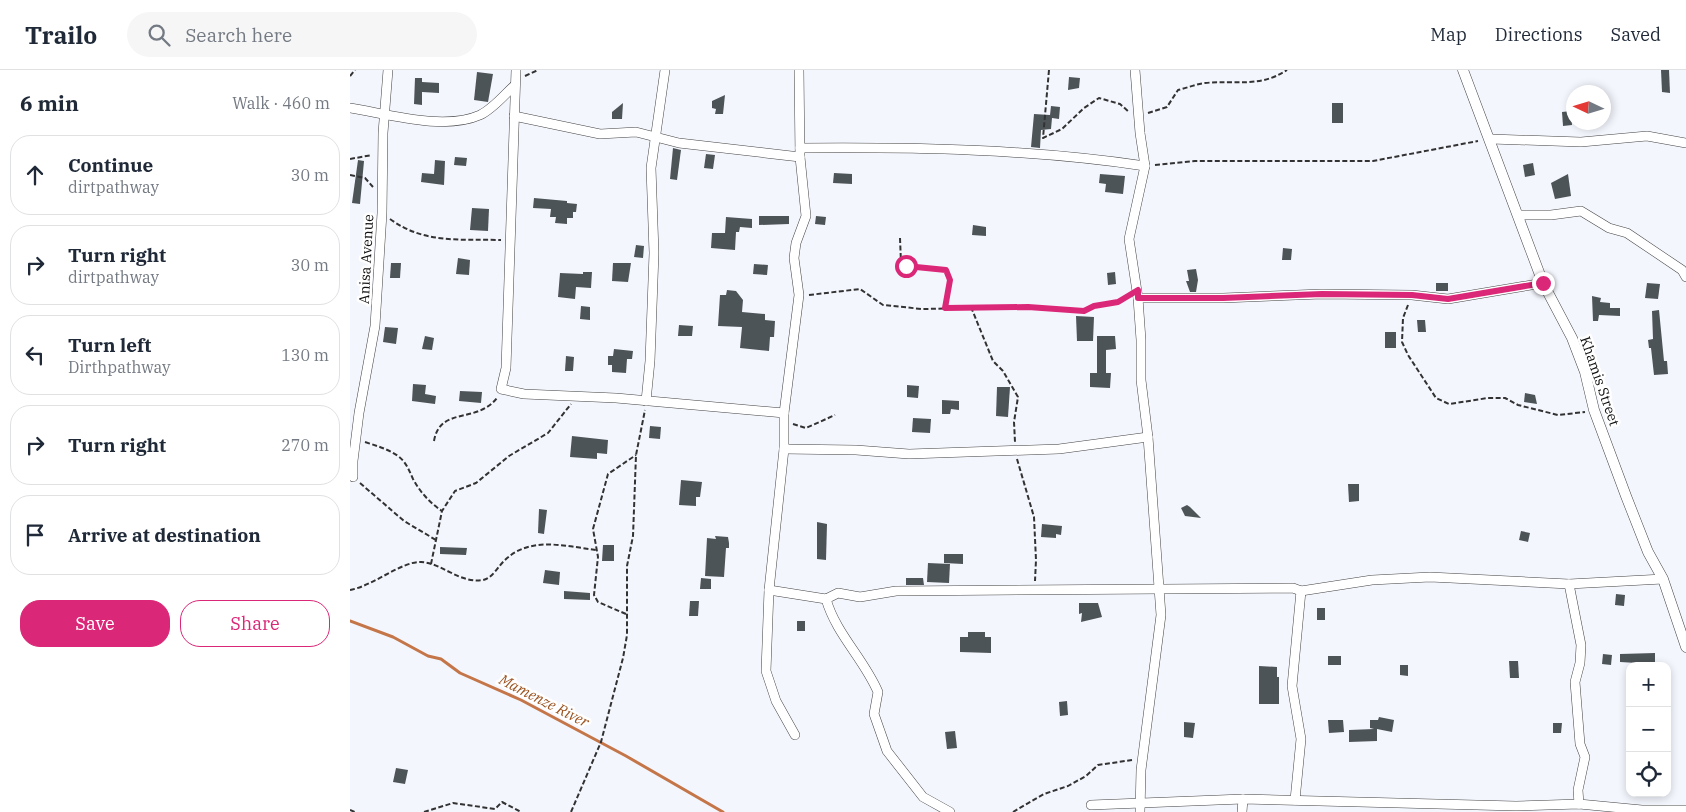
<!DOCTYPE html>
<html lang="en">
<head>
<meta charset="utf-8">
<style>
  body { margin:0; font-family:"IBM Plex Serif",serif; background:#f6f6f7; color:#1f2937 }
  .controls { position:absolute; right:15px; bottom:15px; display:grid; overflow:hidden; border-radius:10px; box-shadow:0 2px 8px #0003 }
  .controls button { width:45px; height:45px; display:grid; place-items:center; padding:0; border:0; border-bottom:1px solid #e0e1e3; background:#fff; color:#1f2937; font:25px sans-serif }
  .compass { position:absolute; left:1216px; top:15px; width:45px; height:45px; border-radius:50%; background:#fff; box-shadow:0 2px 8px #0003; rotate:274deg }
  .stop { position:absolute; width:15px; height:15px; margin:-11px; border:4px solid #db2777; border-radius:50%; background:#fff }
  .stop.end { background:#db2777; border-color:#fff; box-shadow:0 1px 5px #0008 }
  .list { margin:0; padding:0; list-style:none }
  h2 { display:flex; justify-content:space-between; align-items:center; height:65px; margin:0; padding:0 20px; font-size:21px }
  h2 small { font-size:16px; font-weight:400; color:#747a83 }
  .list li { display:grid; grid-template-columns:32px 1fr auto; gap:15px; align-items:center; box-sizing:border-box; height:80px; margin:0 10px 10px; padding:0 10px; border:1px solid #e0e1e3; border-radius:20px }
  .list b { display:block; font-size:19px; white-space:nowrap }
  .list p { margin:0; font-size:16px; white-space:nowrap; color:#747a83 }
  .list em { font-size:16px; font-style:normal; color:#747a83 }
  .actions { display:flex; gap:10px; padding:15px 20px }
  .actions a { flex:1; padding:11px 0; border:1px solid #db2777; border-radius:20px; text-align:center; font-size:18px; color:#db2777 }
  .actions .main { background:#db2777; color:#fff }
  .icon { flex:none; width:28px; height:28px; fill:none; stroke:currentColor; stroke-width:2; stroke-linecap:round; stroke-linejoin:round }
  .map { position:relative; flex:none; width:1336px; height:742px; overflow:hidden }
  header { display:flex; align-items:center; gap:30px; box-sizing:border-box; height:70px; padding:0 25px; background:#fff; border-bottom:1px solid #e0e1e3 }
  header strong { font-size:24px }
  nav { display:flex; gap:28px; margin-inline-start:auto; font-size:18px }
  .search { width:350px; height:45px; background:#f6f6f7; display:flex; align-items:center; gap:12px; box-sizing:border-box; padding:0 18px; border-radius:28px; color:#747a83; font-size:19px }
  main { display:flex }
  aside { flex:1; background:#fff }
  .map>svg:first-child { display:block }
  .lines { fill:none; stroke-linecap:round; stroke-linejoin:round }
  .stream { stroke:#c57648; stroke-width:3 }
  .building { fill:#4d5458 }
  .minor-casing { stroke:#434343; stroke-width:10 }
  .tertiary-casing { stroke:#434343; stroke-width:11 }
  .path { stroke:#323232; stroke-width:2; stroke-dasharray:5 2.5; stroke-linecap:butt }
  .minor { stroke:#fff; stroke-width:9 }
  .tertiary { stroke:#fff; stroke-width:10 }
  .route { stroke:#db2777; stroke-width:6 }
  .labels { text-anchor:middle; stroke-width:5; stroke-linejoin:round; paint-order:stroke }
  .street-label { font-size:14px; fill:#101010; stroke:#fff }
  .water-label { font-size:15px; font-style:italic; fill:#9b5321; stroke:#fff }
</style>
</head>
<body>
<header>
<strong>Trailo</strong>
<div class="search"><svg class="icon" aria-label="search" viewBox="0 0 24 24"><circle cx="10" cy="10" r="6"/><path d="M15 15l6 6"/></svg>Search here</div>
<nav><a>Map</a><a>Directions</a><a>Saved</a></nav>
</header>
<main>
<aside>
<h2>6 min<small>Walk · 460 m</small></h2>
<ul class="list">
<li><svg class="icon" aria-label="ahead" viewBox="0 0 24 24"><path d="M12 20V5M6 11l6-6 6 6"/></svg><div><b>Continue</b><p>dirtpathway</p></div><em>30 m</em></li>
<li><svg class="icon" aria-label="right" viewBox="0 0 24 24"><path d="M7 20v-9h11M14 6l5 5-5 5"/></svg><div><b>Turn right</b><p>dirtpathway</p></div><em>30 m</em></li>
<li><svg class="icon" aria-label="left" viewBox="0 0 24 24"><path d="M17 20v-9H6M10 6l-5 5 5 5"/></svg><div><b>Turn left</b><p>Dirthpathway</p></div><em>130 m</em></li>
<li><svg class="icon" aria-label="right" viewBox="0 0 24 24"><path d="M7 20v-9h11M14 6l5 5-5 5"/></svg><div><b>Turn right</b></div><em>270 m</em></li>
<li><svg class="icon" aria-label="arrive" viewBox="0 0 24 24"><path d="M6 21V4h12l-3 4 3 4H6"/></svg><div><b>Arrive at destination</b></div></li>
</ul>
<div class="actions"><a class="main">Save</a><a>Share</a></div>
</aside>
<div class="map">
<svg width="1336" height="742" viewBox="0 0 1336 742">
  <rect width="100%" height="100%" fill="#f4f6fe"/>
  <g class="lines">
    <polyline class="stream" points="0,551 43,567 78,586 91,589 110,603 171,630 276,686 373,742"/>
  </g>
  <g class="building">
    <polygon points="1311,0 1319,0 1320,23 1312,22"/>
    <polygon points="127,2 143,4 138,32 124,30"/>
    <polygon points="719,7 730,8 729,18 718,20"/>
    <polygon points="65,8 72,8 72,12 89,13 89,23 72,22 72,35 64,34"/>
    <polygon points="375,25 373,44 365,44 366,39 362,38 362,31"/>
    <polygon points="273,33 272,49 262,49 262,42"/>
    <rect x="982" y="33" width="11" height="20"/>
    <polygon points="701,36 710,37 709,49 702,48 701,59 691,60 690,78 681,77 684,44 700,45"/>
    <polygon points="1221,41 1222,55 1213,56 1212,42"/>
    <polygon points="323,78 331,80 327,110 320,109"/>
    <polygon points="356,84 365,85 363,99 354,98"/>
    <polygon points="105,87 117,88 116,96 104,95"/>
    <polygon points="8,90 14,91 10,134 2,133"/>
    <polygon points="85,90 95,91 94,115 71,112 72,103 84,104"/>
    <polygon points="1183,93 1185,105 1175,107 1173,95"/>
    <polygon points="484,103 502,104 502,114 483,113"/>
    <polygon points="750,104 775,106 773,124 755,122 756,114 749,113"/>
    <polygon points="1218,104 1221,126 1205,129 1201,113"/>
    <polygon points="184,128 217,131 217,133 227,134 226,142 223,142 223,148 217,148 217,154 205,153 206,147 200,147 201,139 183,138"/>
    <polygon points="122,138 139,139 138,161 120,160"/>
    <polygon points="409,146 439,146 439,154 409,155"/>
    <polygon points="466,146 476,147 475,155 465,154"/>
    <polygon points="376,147 402,149 402,158 390,157 389,162 386,162 385,180 361,178 362,163 375,163"/>
    <polygon points="623,155 636,157 636,166 622,165"/>
    <polygon points="286,175 294,176 293,188 284,187"/>
    <polygon points="933,178 942,179 941,190 932,190"/>
    <polygon points="108,188 120,190 119,205 106,204"/>
    <polygon points="41,193 51,193 50,208 40,208"/>
    <polygon points="263,193 281,193 278,212 262,211"/>
    <polygon points="404,194 418,195 417,205 403,204"/>
    <polygon points="846,199 848,210 846,222 840,222 836,211 839,211 837,200"/>
    <polygon points="233,202 242,202 241,218 226,217 225,229 208,227 210,203 233,204"/>
    <polygon points="765,202 766,214 758,215 757,203"/>
    <rect x="1086" y="213" width="12" height="8"/>
    <polygon points="1297,213 1310,214 1308,229 1295,228"/>
    <polygon points="377,220 386,221 393,230 392,242 415,244 415,250 425,251 424,267 420,267 419,281 390,278 392,257 368,256 370,225 376,225"/>
    <polygon points="1242,226 1251,228 1250,232 1260,233 1260,238 1270,238 1270,246 1249,245 1248,251 1243,251"/>
    <polygon points="231,236 240,237 240,250 230,249"/>
    <polygon points="1309,240 1314,291 1317,291 1318,304 1304,305 1301,278 1299,278 1298,270 1303,269 1302,241"/>
    <polygon points="726,246 744,247 743,271 727,271"/>
    <polygon points="1067,250 1075,250 1076,262 1068,262"/>
    <polygon points="329,255 343,256 342,266 328,266"/>
    <polygon points="35,257 48,258 46,274 33,272"/>
    <rect x="1035" y="262" width="11" height="16"/>
    <polygon points="75,266 84,268 82,280 72,279"/>
    <polygon points="747,266 765,266 766,279 756,280 756,303 761,303 760,318 740,317 740,303 747,303"/>
    <polygon points="264,279 283,281 282,289 277,289 276,303 262,302 262,295 258,295 258,286 263,286"/>
    <polygon points="216,286 224,287 223,301 215,301"/>
    <polygon points="63,314 76,315 75,324 86,326 85,334 62,331"/>
    <polygon points="557,315 569,316 568,328 557,327"/>
    <polygon points="647,317 660,317 658,347 646,346"/>
    <polygon points="110,321 132,322 131,333 109,331"/>
    <polygon points="1175,323 1185,325 1187,334 1174,332"/>
    <polygon points="592,330 609,331 609,340 601,339 600,344 592,344"/>
    <polygon points="563,348 581,349 580,363 562,362"/>
    <polygon points="300,356 311,357 310,369 299,368"/>
    <polygon points="222,366 258,370 257,384 247,383 247,389 220,387"/>
    <polygon points="331,410 352,412 350,427 346,427 346,436 329,435"/>
    <polygon points="998,414 1009,414 1009,431 999,432"/>
    <polygon points="837,435 840,437 851,448 835,446 831,438"/>
    <polygon points="189,439 197,440 194,464 188,463"/>
    <polygon points="467,452 477,454 476,490 467,489"/>
    <polygon points="692,454 712,456 711,465 706,464 706,468 691,467"/>
    <polygon points="1171,461 1180,463 1178,472 1169,470"/>
    <polygon points="365,466 378,467 379,473 379,478 376,478 374,507 355,506 357,468 366,469"/>
    <polygon points="253,475 264,475 264,491 252,491"/>
    <polygon points="90,477 117,478 116,485 90,484"/>
    <polygon points="594,484 613,484 613,494 594,493"/>
    <polygon points="578,493 600,494 599,513 577,512"/>
    <polygon points="195,500 210,502 209,515 193,513"/>
    <polygon points="351,508 361,509 361,519 350,519"/>
    <polygon points="556,508 573,508 574,515 556,515"/>
    <polygon points="214,521 240,523 240,530 214,529"/>
    <polygon points="1266,524 1275,525 1274,536 1265,535"/>
    <polygon points="340,531 349,531 348,546 339,546"/>
    <polygon points="729,533 748,533 752,547 731,552 732,543 729,544"/>
    <rect x="967" y="538" width="8" height="12"/>
    <rect x="447" y="551" width="8" height="10"/>
    <polygon points="618,562 635,562 635,567 641,567 641,583 610,582 610,567 618,567"/>
    <polygon points="1305,583 1305,594 1270,592 1270,584"/>
    <polygon points="1253,584 1262,585 1261,595 1252,594"/>
    <rect x="978" y="586" width="13" height="9"/>
    <polygon points="1159,591 1168,591 1169,608 1160,608"/>
    <polygon points="1050,595 1058,595 1058,606 1050,605"/>
    <polygon points="909,596 927,597 927,607 929,607 929,634 909,634"/>
    <polygon points="717,631 718,645 710,646 709,632"/>
    <polygon points="1029,647 1044,650 1042,662 1027,659 1027,671 999,672 999,660 1024,659 1020,658 1020,650 1028,650"/>
    <polygon points="978,650 993,650 994,662 979,663"/>
    <polygon points="834,652 845,653 843,668 834,667"/>
    <polygon points="1203,653 1212,653 1211,663 1203,663"/>
    <polygon points="605,661 607,678 597,679 595,662"/>
    <polygon points="46,698 58,700 55,714 43,712"/>
  </g>
  <g class="lines">
    <g class="minor-casing">
      <g id="minor">
        <polyline points="166,0 156,298 151,319 174,324 266,328 434,343"/>
        <polyline points="785,0 790,63 795,96 779,169 788,228 791,270 791,310 798,367 811,545 791,700 790,742"/>
        <path d="M0,38C38,44 94,61 130,45C143,39 155,24 165,15"/>
        <polyline points="164,46 250,64 286,62 329,73 450,87"/>
        <polyline points="1141,69 1231,72 1297,66 1336,73"/>
        <path d="M450,78C565,77 682,79 795,96"/>
        <polyline points="1168,145 1201,145 1231,141 1259,158 1277,163 1332,200 1336,207"/>
        <polyline points="788,228 873,228 972,224 1062,225 1098,229 1193,213"/>
        <polyline points="296,331 300,291 304,183 301,98 315,0"/>
        <polyline points="434,379 506,380 559,384 709,379 798,367"/>
        <polyline points="3,407 3,391 9,343 25,256 32,143 33,63 38,0"/>
        <polyline points="1219,514 1231,575 1230,593 1225,612 1230,674 1235,687 1228,720 1229,734"/>
        <polyline points="419,520 476,529 488,523 510,527 546,521 943,518 951,521 1022,510 1080,507 1219,514 1313,509"/>
        <path d="M476,529C486,564 514,589 528,622L524,644L537,681L573,727L600,742"/>
        <polyline points="445,665 426,631 416,601 419,520 434,379 434,343 449,225 444,188 446,173 456,146 450,87 449,0"/>
        <polyline points="945,730 951,669 942,616 951,521"/>
        <polyline points="741,735 893,729 1166,736 1229,734 1292,740 1336,740"/>
        <polyline points="892,742 893,729"/>
      </g>
    </g>
    <g class="tertiary-casing">
      <polyline id="tertiary" points="1113,0 1193,213 1222,268 1235,302 1244,340 1276,426 1298,482 1313,509 1336,577"/>
    </g>
    <g class="path">
      <polyline points="699,0 693,68 712,59 734,38 749,28 770,34 779,42"/>
      <polyline points="0,6 5,0"/>
      <polyline points="175,6 188,0"/>
      <path d="M798,43L817,37L828,20C837,18 846,14 855,13C885,10 910,18 937,0"/>
      <polyline points="0,89 22,85"/>
      <polyline points="805,95 845,91 1023,91 1128,71"/>
      <polyline points="0,105 15,108 23,117"/>
      <path d="M40,149C74,174 110,169 151,170"/>
      <path d="M550,168L551,193C566,200 580,196 595,200L600,210L595,237"/>
      <polyline points="459,225 510,219 533,235 572,239 678,237 734,241 745,236 769,232 779,226"/>
      <polyline points="1058,235 1053,248 1052,272 1058,285 1086,328 1099,334 1138,328 1155,328 1168,335 1208,345 1235,342"/>
      <polyline points="621,237 643,291 653,301 668,327 664,352 665,372"/>
      <polyline points="443,354 456,358 485,345"/>
      <path d="M84,371C90,336 127,354 147,328"/>
      <path d="M15,372C27,376 38,379 48,386C56,392 59,400 63,409C70,422 80,433 92,441"/>
      <polyline points="667,389 684,447 686,490 685,511"/>
      <polyline points="10,413 54,451 86,470"/>
      <polyline points="81,494 92,441 105,421 126,413 159,386 198,363 221,334"/>
      <path d="M0,520C23,516 52,491 71,492C92,493 110,514 133,510C143,508 148,496 155,490C180,466 215,476 246,480"/>
      <polyline points="276,544 248,532 244,525 248,487 243,459 258,404 286,385"/>
      <polyline points="0,740 5,742"/>
      <polyline points="74,742 103,733 145,739 152,732 171,742"/>
      <polyline points="221,742 251,672 273,588 277,565 277,496 283,466 286,385 295,340"/>
      <polyline points="663,742 694,724 718,716 736,706 748,695 782,690"/>
    </g>
    <use href="#minor" class="minor"/>
    <use href="#tertiary" class="tertiary"/>
  </g>
  <g class="lines">
    <polyline class="route" points="556,196 596,200 600,210 595,238 678,237 734,241 744,236 768,232 788,220 788,228 873,228 972,224 1062,225 1098,229 1193,213"/>
  </g>
  <g class="labels">
    <g class="street-label">
      <text transform="translate(16 189) rotate(-87)" y="5">Anisa Avenue</text>
      <text transform="translate(1250 311) rotate(71)" y="5">Khamis Street</text>
    </g>
    <g class="water-label">
      <text transform="translate(194 631) rotate(27)" y="5">Mamenze River</text>
    </g>
  </g>
</svg>
<div class="controls">
<button>+</button>
<button>−</button>
<button><svg class="icon" aria-label="locate" viewBox="0 0 24 24"><circle cx="12" cy="12" r="6"/><path d="M12 2v4M12 18v4M2 12h4M18 12h4"/></svg></button>
</div>
<svg class="compass" viewBox="-18 -18 36 36"><path d="M0-13l5 13h-10z" fill="#e53935"/><path d="M0 13l5-13h-10z" fill="#747a83"/></svg>
<div class="stop" style="left:556px;top:196px"></div>
<div class="stop end" style="left:1193px;top:213px"></div>
</div>
</main>
</body>
</html>
